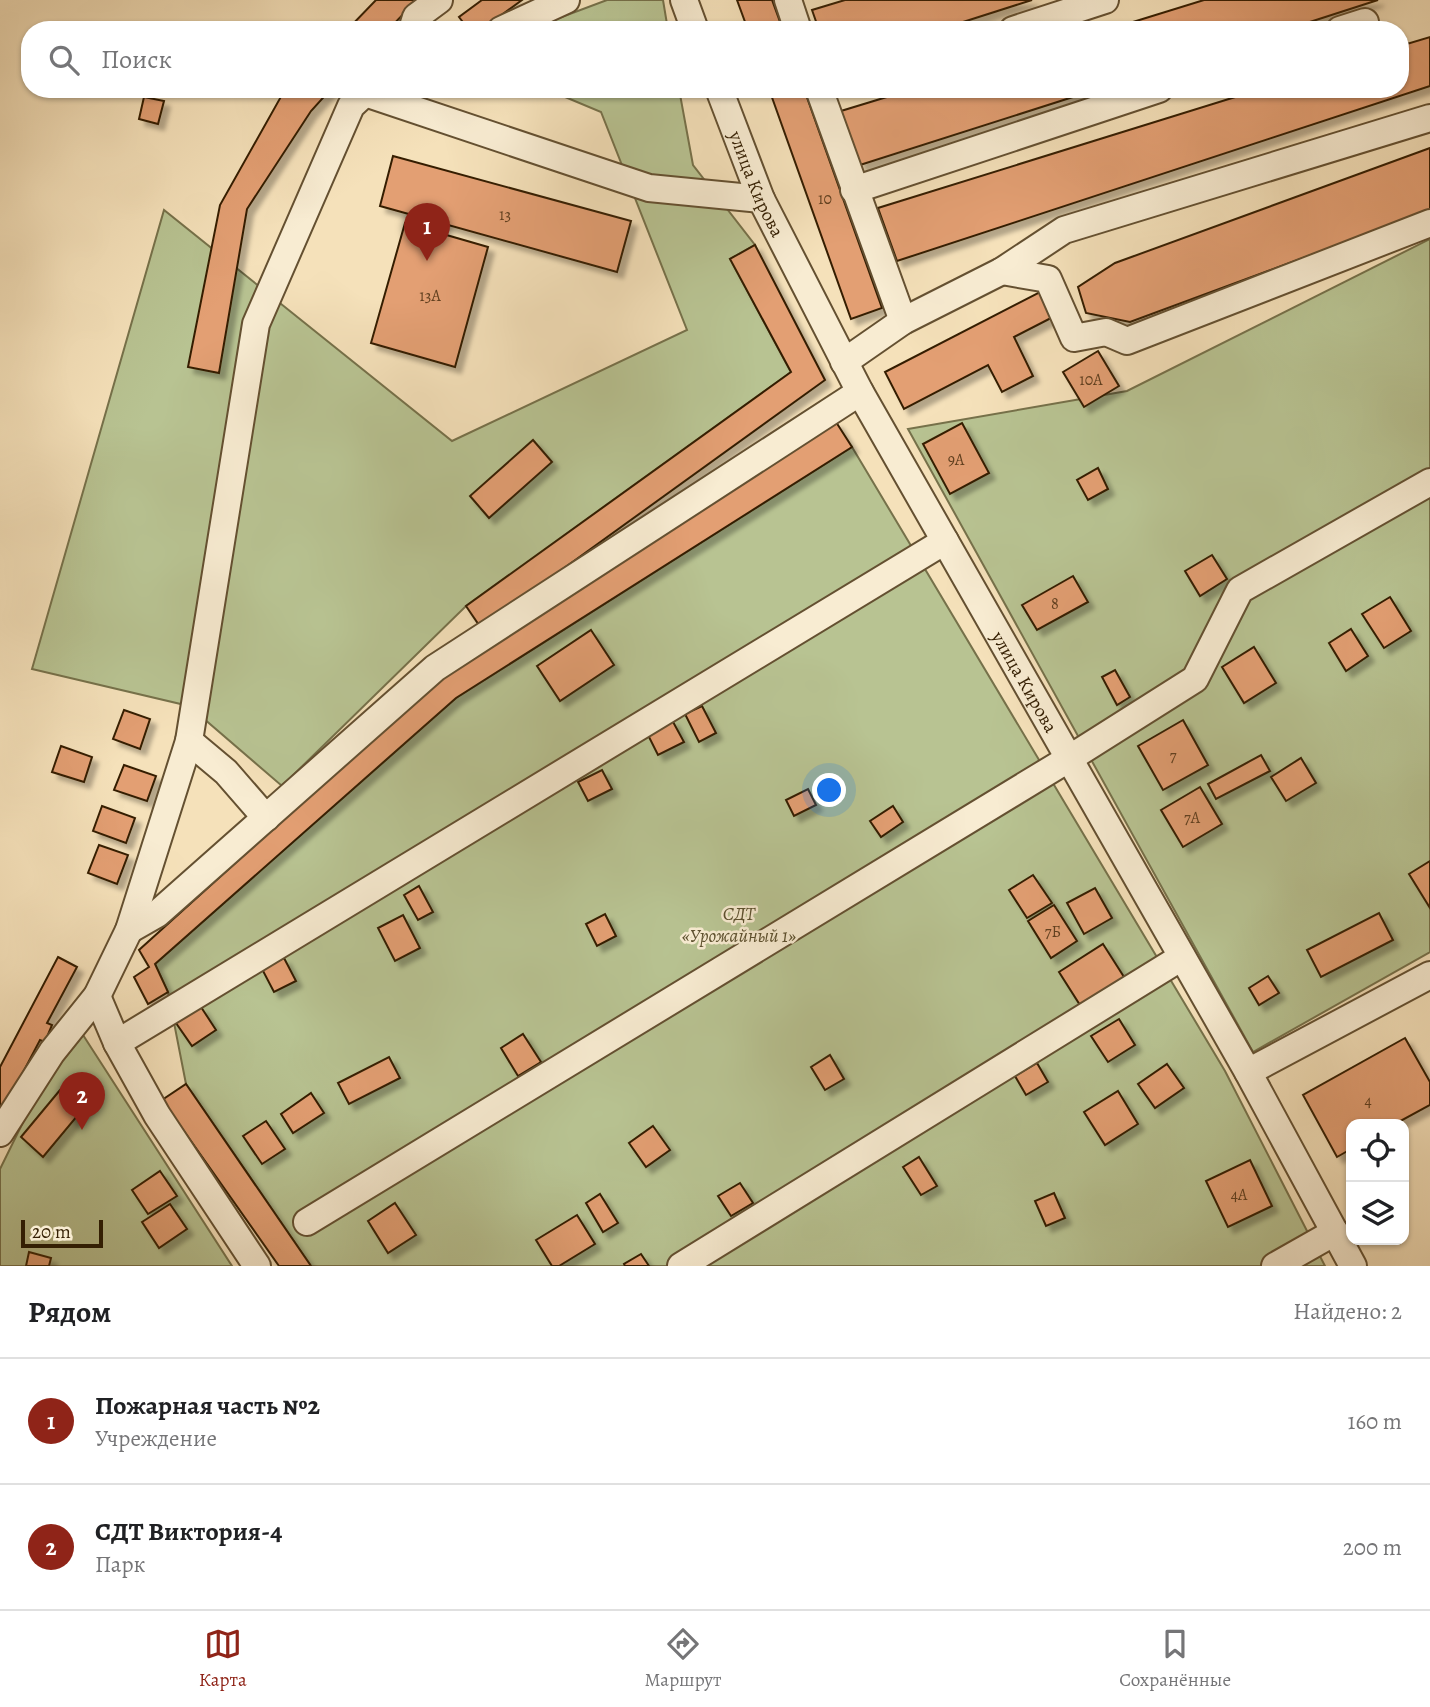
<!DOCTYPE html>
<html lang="ru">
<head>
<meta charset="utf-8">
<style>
  body { margin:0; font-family:Alegreya,serif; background:#f6f6f6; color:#202124 }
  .controls { position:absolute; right:21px; bottom:21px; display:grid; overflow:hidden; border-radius:14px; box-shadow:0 2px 5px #0004 }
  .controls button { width:63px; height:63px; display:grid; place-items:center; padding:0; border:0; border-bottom:2px solid #e0e0e0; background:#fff; color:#202124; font:35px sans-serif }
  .scale { position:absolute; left:21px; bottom:18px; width:82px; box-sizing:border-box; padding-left:7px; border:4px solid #341f03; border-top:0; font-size:19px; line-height:24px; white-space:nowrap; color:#341f03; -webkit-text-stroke:5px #f8ecd2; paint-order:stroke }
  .you { position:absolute; left:830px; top:791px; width:24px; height:24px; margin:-18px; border:5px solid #fff; border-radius:50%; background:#1a73e8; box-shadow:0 0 0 10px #1a73e833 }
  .badge { display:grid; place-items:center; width:46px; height:46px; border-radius:50%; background:#8f2418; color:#fff; font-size:23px; font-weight:700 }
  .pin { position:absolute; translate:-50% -58px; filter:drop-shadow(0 2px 4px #0008) }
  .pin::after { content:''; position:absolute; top:37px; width:24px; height:21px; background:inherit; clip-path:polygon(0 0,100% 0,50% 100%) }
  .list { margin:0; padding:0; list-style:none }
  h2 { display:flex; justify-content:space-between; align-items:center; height:91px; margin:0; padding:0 28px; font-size:30px }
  h2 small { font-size:23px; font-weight:400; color:#757577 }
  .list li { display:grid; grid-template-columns:46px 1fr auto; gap:21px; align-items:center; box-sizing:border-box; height:126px; padding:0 28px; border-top:2px solid #e0e0e0 }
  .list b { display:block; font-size:26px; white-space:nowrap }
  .list p { margin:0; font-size:23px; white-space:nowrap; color:#757577 }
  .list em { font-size:23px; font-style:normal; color:#757577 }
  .icon { flex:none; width:38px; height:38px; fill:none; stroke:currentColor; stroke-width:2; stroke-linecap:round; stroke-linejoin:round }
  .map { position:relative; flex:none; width:1430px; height:1266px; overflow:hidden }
  .search { position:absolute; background:#fff; box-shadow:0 2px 5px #0004; left:21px; right:21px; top:21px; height:77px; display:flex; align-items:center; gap:18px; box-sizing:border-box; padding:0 24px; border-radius:28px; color:#757577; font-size:26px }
  .sheet { height:343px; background:#fff }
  nav { display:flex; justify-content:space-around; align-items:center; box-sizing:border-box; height:98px; border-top:2px solid #e0e0e0; background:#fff; font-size:19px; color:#757577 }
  nav a { display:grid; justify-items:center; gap:4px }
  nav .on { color:#8f2418 }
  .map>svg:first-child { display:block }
  .green { fill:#b8c392; stroke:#76714a; stroke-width:2 }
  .building { fill:#e39f73; stroke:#341f03; stroke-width:2; filter:url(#shadow) }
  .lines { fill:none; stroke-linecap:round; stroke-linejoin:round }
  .minor-casing { stroke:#645031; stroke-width:30 }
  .minor { stroke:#f8ecd2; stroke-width:26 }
  .labels { text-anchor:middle; stroke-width:5; stroke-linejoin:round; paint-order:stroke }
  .number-label { font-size:16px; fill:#603f1f }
  .street-label { font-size:19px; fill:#341f03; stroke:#f8ecd2 }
  .park-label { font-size:19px; font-style:italic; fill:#5c502e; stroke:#f8ecd2 }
</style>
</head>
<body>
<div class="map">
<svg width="1430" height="1266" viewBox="0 0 1430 1266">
  <defs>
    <filter id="shadow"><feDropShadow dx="6" dy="6" stdDeviation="2" flood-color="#0004"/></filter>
  </defs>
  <rect width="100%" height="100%" fill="#f5e1ba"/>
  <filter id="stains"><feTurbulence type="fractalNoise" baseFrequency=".00286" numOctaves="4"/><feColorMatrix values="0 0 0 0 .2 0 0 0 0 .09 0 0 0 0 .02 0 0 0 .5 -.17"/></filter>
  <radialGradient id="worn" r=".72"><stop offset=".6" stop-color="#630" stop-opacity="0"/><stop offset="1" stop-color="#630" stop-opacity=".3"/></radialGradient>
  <g class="green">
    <polygon points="607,0 663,0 668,30 527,30"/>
    <polygon points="546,89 679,89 693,165 755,245 730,259 791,372 466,606 282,786 189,706 32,669 164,210 452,441 687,330 601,112"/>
    <polygon points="1430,239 1430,952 1253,1052 908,429 1127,391"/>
    <polygon points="852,447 1225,1071 1325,1266 311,1266 186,1084 168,992 155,964 456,698"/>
    <polygon points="83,1035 232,1266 0,1266 0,1169 38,1092"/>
  </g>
  <g class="building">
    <polygon points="376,0 417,0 388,30 347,30"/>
    <polygon points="482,0 522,0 481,30 469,30 459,17"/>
    <polygon points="737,0 772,0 783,30 748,30"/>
    <polygon points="845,0 1032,0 938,30 819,30 812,10"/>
    <polygon points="1204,0 1378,0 1285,30 1107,30"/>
    <polygon points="1430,37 1430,86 897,261 878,208 1261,89 1400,89 1400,46"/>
    <polygon points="287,89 331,89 311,111 247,209 219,373 188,367 220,205 283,93"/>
    <polygon points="769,89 804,89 882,308 851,319"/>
    <polygon points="913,89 1098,89 860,165 841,111"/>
    <polygon points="144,97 164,101 158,124 139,119"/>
    <polygon points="1430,148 1430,211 1130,322 1086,313 1078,287 1115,263"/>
    <polygon points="393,156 631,221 617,272 380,206"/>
    <polygon points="405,223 488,247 455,367 371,343"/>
    <polygon points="755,245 825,380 481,628 466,606 791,372 730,259"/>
    <polygon points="1040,292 1053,317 1014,337 1033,376 1002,392 988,365 904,409 885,372"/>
    <polygon points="1098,351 1119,386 1084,407 1063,372"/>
    <polygon points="836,422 852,447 456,698 155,964 168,992 148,1004 134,977 149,967 139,950 441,677"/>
    <polygon points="962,423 989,473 950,494 923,444"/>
    <polygon points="533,440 552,462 489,518 470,496"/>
    <polygon points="1098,468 1108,489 1088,500 1077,480"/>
    <polygon points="1212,555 1227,579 1200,596 1185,571"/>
    <polygon points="1073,576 1088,602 1037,630 1022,605"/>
    <polygon points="1390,597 1411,631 1384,648 1362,614"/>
    <polygon points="1351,629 1368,656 1346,671 1329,643"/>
    <polygon points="591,630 614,665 560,701 537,666"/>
    <polygon points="1254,647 1276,683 1244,703 1222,667"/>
    <polygon points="1115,670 1130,697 1117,705 1102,677"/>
    <polygon points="702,706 716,733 699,742 685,714"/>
    <polygon points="124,710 150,719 140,749 113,739"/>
    <polygon points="672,720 684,742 658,755 647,733"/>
    <polygon points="1183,720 1208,765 1163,790 1138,746"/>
    <polygon points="61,746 92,757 84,782 52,772"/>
    <polygon points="1261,755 1270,771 1216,799 1208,784"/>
    <polygon points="1301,758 1316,783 1286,801 1271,777"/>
    <polygon points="124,765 156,776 147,801 114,790"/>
    <polygon points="602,770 612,789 588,801 578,782"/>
    <polygon points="1200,787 1222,824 1183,847 1161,810"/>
    <polygon points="808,789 816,805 794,816 786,800"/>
    <polygon points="102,806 135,818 126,843 93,831"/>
    <polygon points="893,806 903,822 881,837 870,821"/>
    <polygon points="99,845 128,855 117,884 88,873"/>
    <polygon points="1430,861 1430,908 1409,874"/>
    <polygon points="1033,875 1052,903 1027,918 1009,890"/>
    <polygon points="419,886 433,912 418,920 404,895"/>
    <polygon points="1095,888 1112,918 1084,934 1067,903"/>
    <polygon points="1054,905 1077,941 1051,958 1028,921"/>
    <polygon points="1379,913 1393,940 1321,977 1307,950"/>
    <polygon points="605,914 616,936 597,946 586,924"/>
    <polygon points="403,915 420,948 395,961 378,928"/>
    <polygon points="1103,944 1124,977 1080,1005 1059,972"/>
    <polygon points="58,957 77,967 47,1023 52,1025 45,1042 40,1040 8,1101 0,1110 0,1067"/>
    <polygon points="284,958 296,981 274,992 262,969"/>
    <polygon points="1268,976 1279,993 1259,1005 1249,988"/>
    <polygon points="201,1007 216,1030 192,1046 176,1023"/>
    <polygon points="1119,1019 1135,1045 1108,1062 1091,1036"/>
    <polygon points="523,1034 541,1062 518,1076 501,1048"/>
    <polygon points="1405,1038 1430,1082 1430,1105 1395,1124 1351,1124 1351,1149 1337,1157 1303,1095"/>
    <polygon points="830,1055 844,1079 825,1090 811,1067"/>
    <polygon points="389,1057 400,1078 349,1104 338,1083"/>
    <polygon points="1037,1063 1048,1082 1026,1095 1015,1076"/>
    <polygon points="1167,1064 1184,1088 1155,1108 1138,1084"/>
    <polygon points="65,1084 88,1103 43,1157 21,1137"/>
    <polygon points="186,1084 311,1266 279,1266 162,1100"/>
    <polygon points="1118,1091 1138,1124 1105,1145 1084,1112"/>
    <polygon points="311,1093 324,1113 293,1133 281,1114"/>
    <polygon points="266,1121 285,1149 262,1164 243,1136"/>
    <polygon points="653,1126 670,1150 646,1167 629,1143"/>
    <polygon points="919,1157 937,1186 921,1195 903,1167"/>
    <polygon points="1250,1160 1272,1206 1228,1227 1206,1181"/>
    <polygon points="160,1171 177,1196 148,1214 132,1190"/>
    <polygon points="740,1183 753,1203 731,1216 718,1196"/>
    <polygon points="1054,1193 1065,1218 1046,1226 1035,1201"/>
    <polygon points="600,1194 618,1223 603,1232 586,1203"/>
    <polygon points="395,1203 416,1235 388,1253 368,1221"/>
    <polygon points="170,1204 187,1229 159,1248 142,1222"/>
    <polygon points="577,1215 595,1244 559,1266 552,1266 536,1240"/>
    <polygon points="29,1252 51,1258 49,1266 26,1266"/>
    <polygon points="641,1254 649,1266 625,1266 624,1264"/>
  </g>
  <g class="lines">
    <g class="minor-casing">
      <g id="minor">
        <polyline points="684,0 695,30"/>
        <polyline points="788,0 798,30"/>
        <polyline points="412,30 416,17 439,0"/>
        <polyline points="501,30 566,0"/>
        <polyline points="1013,30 1105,0"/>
        <polyline points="1340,30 1365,22"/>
        <path id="s1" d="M719,89L761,199L860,392L1248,1072L1353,1266"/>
        <polyline points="819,89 903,321"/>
        <polyline points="365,93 649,188 761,199"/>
        <polyline points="854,190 1159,89"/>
        <polyline points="1002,271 1048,279 1074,338 1106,332 1127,341 1430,223"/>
        <polyline points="844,362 903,321 1002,271 1064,230 1430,118"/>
        <polyline points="189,741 226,772 266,818"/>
        <polyline points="129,930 157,914 435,668 860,392"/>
        <polyline points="97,996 117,1043 157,1115 257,1266"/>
        <polyline points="117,1043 945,541"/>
        <polyline points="1248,1072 1430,975"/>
        <polyline points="0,1133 52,1052 97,996 129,930 189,741 256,324 351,106 365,93 373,89"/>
        <polyline points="307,1222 1070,758 1195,679 1240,590 1430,482"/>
        <polyline points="681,1266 1182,957"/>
        <polyline points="1275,1266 1335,1232"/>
      </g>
    </g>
    <use href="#minor" class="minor"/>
  </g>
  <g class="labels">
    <g class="number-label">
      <text x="825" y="204">10</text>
      <text x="505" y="220">13</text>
      <text x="430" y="301">13А</text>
      <text x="1091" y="385">10А</text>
      <text x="956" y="465">9А</text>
      <text x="1055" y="609">8</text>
      <text x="1173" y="761">7</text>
      <text x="1192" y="823">7А</text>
      <text x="1053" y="937">7Б</text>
      <text x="1368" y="1106">4</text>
      <text x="1239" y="1200">4А</text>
    </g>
    <g class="street-label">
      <text dy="7" stroke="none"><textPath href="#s1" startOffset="102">улица Кирова</textPath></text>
      <text dy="7" stroke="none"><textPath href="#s1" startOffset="668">улица Кирова</textPath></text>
    </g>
    <g class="park-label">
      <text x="739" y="920">СДТ<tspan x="739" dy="22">«Урожайный 1»</tspan></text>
    </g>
  </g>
  <rect width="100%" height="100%" filter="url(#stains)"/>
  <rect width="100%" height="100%" fill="url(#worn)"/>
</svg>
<div class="controls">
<button><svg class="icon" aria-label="locate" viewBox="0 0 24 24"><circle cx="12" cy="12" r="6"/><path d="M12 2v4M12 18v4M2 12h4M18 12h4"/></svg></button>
<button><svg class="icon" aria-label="layers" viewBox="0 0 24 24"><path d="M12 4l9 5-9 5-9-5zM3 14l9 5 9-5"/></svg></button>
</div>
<div class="scale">20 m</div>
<div class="you"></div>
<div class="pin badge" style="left:427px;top:261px">1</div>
<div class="pin badge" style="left:82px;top:1130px">2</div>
<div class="search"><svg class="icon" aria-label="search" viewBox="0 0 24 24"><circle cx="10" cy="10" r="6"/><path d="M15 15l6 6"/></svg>Поиск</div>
</div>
<section class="sheet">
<h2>Рядом<small>Найдено: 2</small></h2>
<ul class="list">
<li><span class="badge">1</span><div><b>Пожарная часть №2</b><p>Учреждение</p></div><em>160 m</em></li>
<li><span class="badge">2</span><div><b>СДТ Виктория-4</b><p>Парк</p></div><em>200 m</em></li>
</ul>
</section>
<nav>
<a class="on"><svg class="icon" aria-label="map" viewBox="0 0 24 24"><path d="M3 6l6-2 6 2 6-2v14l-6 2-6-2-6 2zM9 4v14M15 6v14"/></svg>Карта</a>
<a><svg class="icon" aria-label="directions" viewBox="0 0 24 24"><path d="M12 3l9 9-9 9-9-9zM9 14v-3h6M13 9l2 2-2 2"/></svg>Маршрут</a>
<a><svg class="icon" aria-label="saved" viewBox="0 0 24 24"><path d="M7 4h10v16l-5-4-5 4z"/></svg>Сохранённые</a>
</nav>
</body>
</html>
